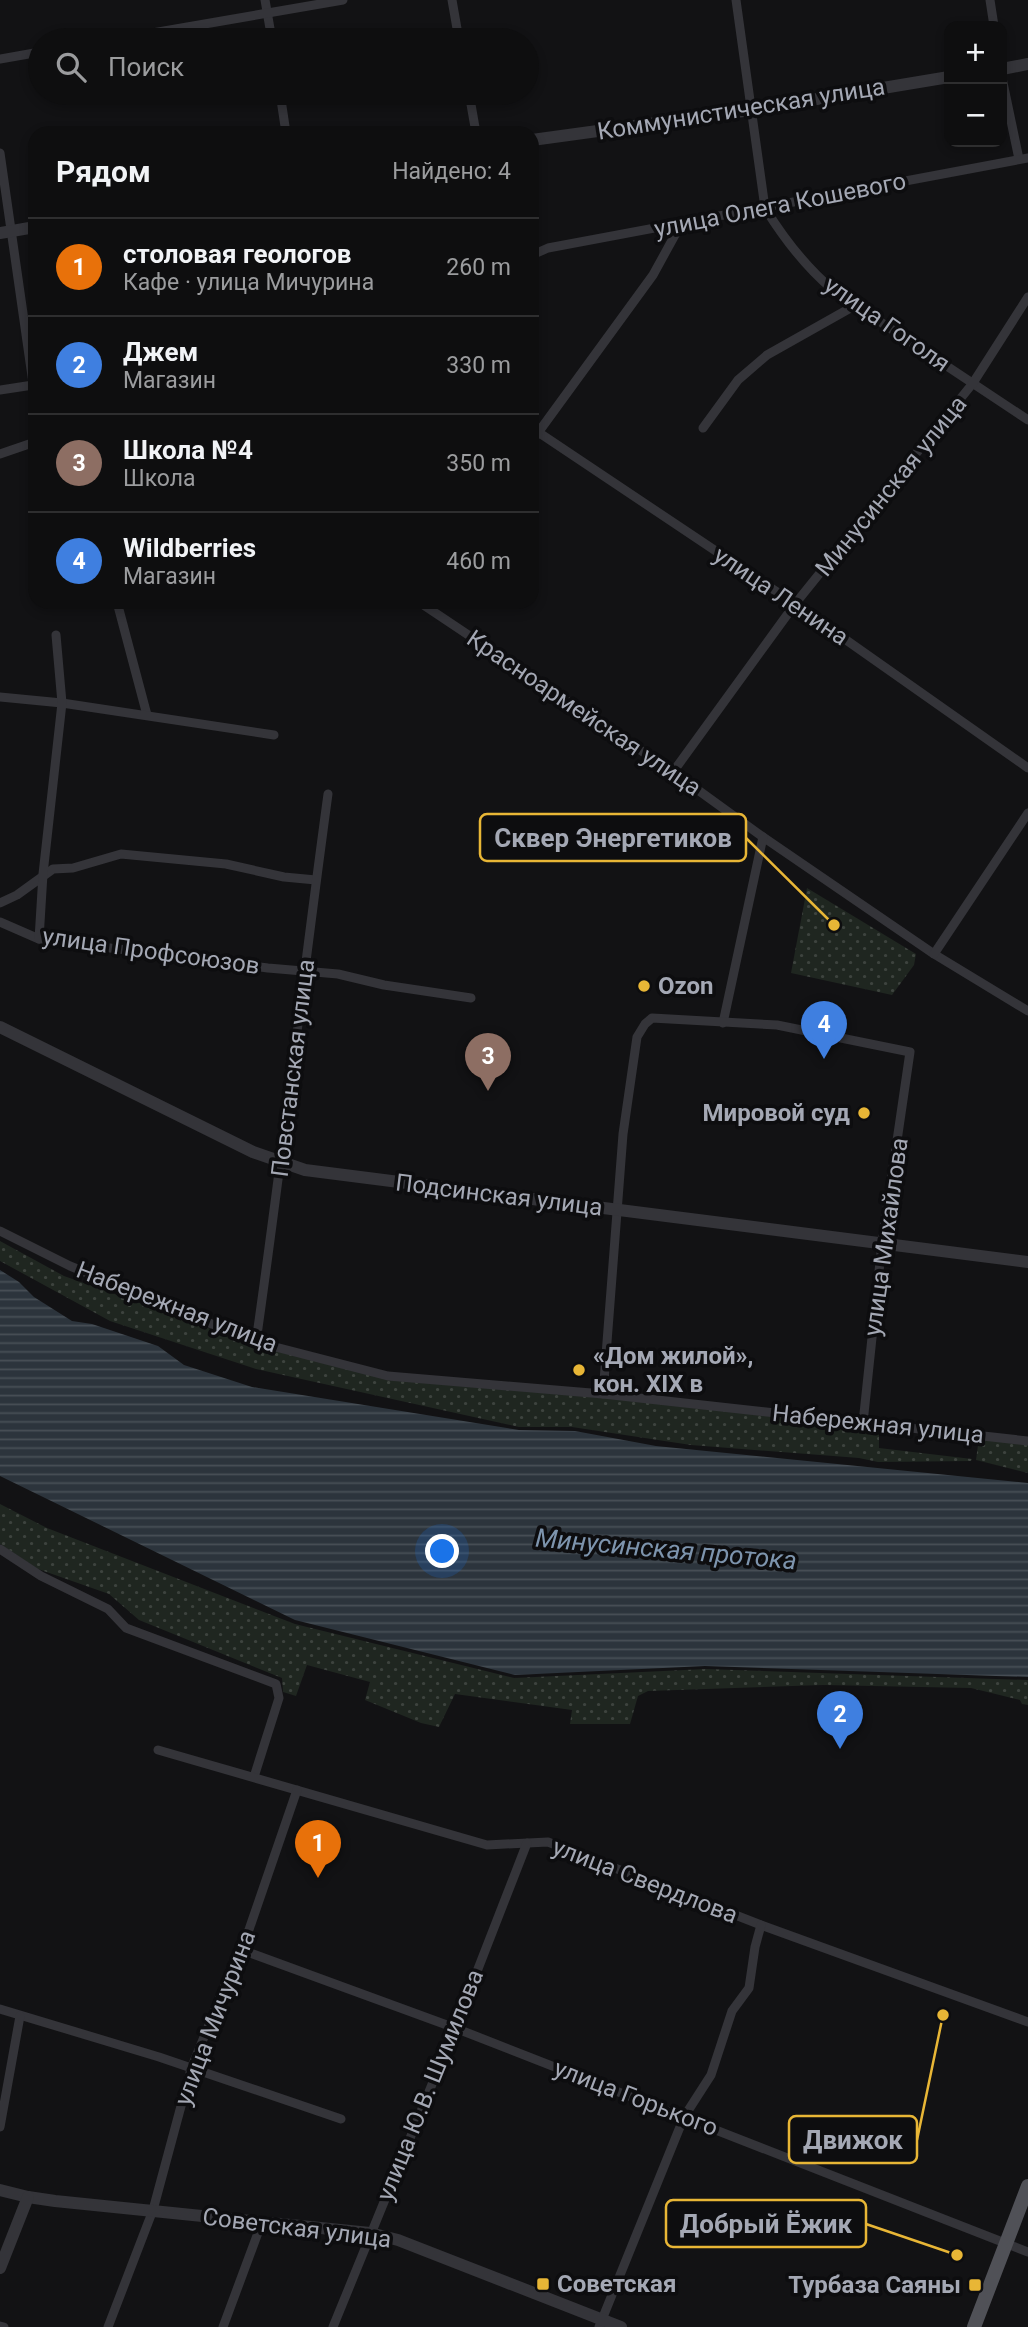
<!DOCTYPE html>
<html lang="ru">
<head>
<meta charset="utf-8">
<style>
  body { margin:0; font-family:Roboto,sans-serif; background:#171718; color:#f1f3f6 }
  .controls { position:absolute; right:21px; top:21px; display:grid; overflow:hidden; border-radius:14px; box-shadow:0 4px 10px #0003 }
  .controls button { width:63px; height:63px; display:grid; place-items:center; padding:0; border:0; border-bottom:2px solid #2e2e2f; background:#0e0e0f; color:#f1f3f6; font:35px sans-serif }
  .you { position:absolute; left:443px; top:1552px; width:24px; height:24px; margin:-18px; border:5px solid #fff; border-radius:50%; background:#1a73e8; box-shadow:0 0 0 10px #1a73e833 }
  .badge { display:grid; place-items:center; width:46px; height:46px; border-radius:50%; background:#e8b636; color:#fff; font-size:23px; font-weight:700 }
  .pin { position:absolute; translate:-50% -58px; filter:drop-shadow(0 2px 4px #0008) }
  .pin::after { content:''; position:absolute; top:37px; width:24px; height:21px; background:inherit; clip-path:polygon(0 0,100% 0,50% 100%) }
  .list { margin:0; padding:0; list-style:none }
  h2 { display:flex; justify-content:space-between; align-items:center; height:91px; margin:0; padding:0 28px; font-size:30px }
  h2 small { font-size:23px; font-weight:400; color:#9b9c9e }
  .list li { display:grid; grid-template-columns:46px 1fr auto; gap:21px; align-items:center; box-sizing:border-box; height:98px; padding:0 28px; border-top:2px solid #2e2e2f }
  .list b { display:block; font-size:26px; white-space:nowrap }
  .list p { margin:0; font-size:23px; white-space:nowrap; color:#9b9c9e }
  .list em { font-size:23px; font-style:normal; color:#9b9c9e }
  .icon { flex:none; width:38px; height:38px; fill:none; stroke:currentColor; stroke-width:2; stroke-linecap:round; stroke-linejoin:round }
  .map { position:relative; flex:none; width:1028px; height:2327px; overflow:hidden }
  .search { position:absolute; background:#0e0e0f; box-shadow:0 4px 10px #0003; left:28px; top:28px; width:511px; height:77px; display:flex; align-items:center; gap:18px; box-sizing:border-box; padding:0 24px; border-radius:38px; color:#9b9c9e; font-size:26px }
  .panel { position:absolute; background:#0e0e0f; box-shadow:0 4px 10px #0003; left:28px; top:126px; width:511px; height:483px; border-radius:21px }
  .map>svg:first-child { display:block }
  .park { fill:url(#park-dots) }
  .water { fill:url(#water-rules) }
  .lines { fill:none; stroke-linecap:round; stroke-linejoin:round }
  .minor { stroke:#343439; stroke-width:9 }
  .tertiary { stroke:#343439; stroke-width:12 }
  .primary { stroke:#505157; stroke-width:14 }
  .poi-dot { fill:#e8b636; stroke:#0d0d0f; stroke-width:2.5 }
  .labels { text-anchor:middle; stroke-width:7; stroke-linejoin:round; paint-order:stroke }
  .street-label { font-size:24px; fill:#a4a8b4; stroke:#0d0d0f }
  .poi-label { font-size:24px; font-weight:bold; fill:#a4a8b4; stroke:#0d0d0f; text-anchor:start }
  .water-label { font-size:26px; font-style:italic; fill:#7d94ad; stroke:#0d0d0f }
  .leader { fill:none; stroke:#e8b636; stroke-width:2.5 }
  .callout-dot { fill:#e8b636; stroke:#0d0d0f; stroke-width:2.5 }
  .callout { fill:#0d0d0f; stroke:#e8b636; stroke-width:2.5 }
  .callout-label { font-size:26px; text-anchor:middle; font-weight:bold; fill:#a4a8b4 }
</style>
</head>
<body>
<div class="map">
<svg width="1028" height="2327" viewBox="0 0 1028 2327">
  <defs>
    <pattern id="park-dots" width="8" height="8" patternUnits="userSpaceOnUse" patternTransform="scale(1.75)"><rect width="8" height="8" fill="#1f2620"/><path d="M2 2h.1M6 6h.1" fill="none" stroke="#3d433e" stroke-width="1.8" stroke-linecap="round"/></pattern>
    <pattern id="water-rules" width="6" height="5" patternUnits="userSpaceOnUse" patternTransform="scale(1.75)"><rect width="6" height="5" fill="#2c343c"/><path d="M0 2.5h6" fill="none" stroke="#484f56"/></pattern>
  </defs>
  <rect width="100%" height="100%" fill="#121214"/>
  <g class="park">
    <polygon points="807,888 916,954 914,965 892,995 791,973"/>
    <polygon points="0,1241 64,1276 182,1318 255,1346 389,1379 603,1397 879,1428 879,1448 972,1459 971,1461 878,1462 859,1458 691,1445 572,1427 519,1427 256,1369 110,1321 0,1261"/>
    <polygon points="979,1438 1028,1445 1028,1473 976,1460"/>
    <polygon points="0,1504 47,1528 295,1624 514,1678 706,1669 1028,1680 1028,1705 1022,1704 1020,1700 971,1688 823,1685 648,1691 638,1696 630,1724 570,1724 572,1710 455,1694 439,1727 421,1723 365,1700 370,1682 307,1665 296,1696 283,1692 282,1678 139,1620 109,1594 38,1569 0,1544"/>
  </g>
  <polygon class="water" points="0,1270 19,1282 34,1297 72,1321 92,1324 158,1346 184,1365 252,1387 519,1430 575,1431 656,1446 1028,1483 1028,1677 705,1666 515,1675 295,1620 0,1476"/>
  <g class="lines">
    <g class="minor">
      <polyline points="265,0 272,40"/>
      <polyline points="452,0 459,40"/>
      <path d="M736,0L765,208C791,250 826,292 870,315L1028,420"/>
      <polyline points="990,0 994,26"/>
      <polyline points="112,40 343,0"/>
      <polyline points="0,59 40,52"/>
      <polyline points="1002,78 1019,159"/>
      <polyline points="280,93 286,133"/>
      <polyline points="469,93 476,133"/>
      <polyline points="0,153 35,397"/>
      <polyline points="532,255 548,248 1028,158"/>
      <polyline points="0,390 33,385"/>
      <polyline points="532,428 795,604 1028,768"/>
      <polyline points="703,428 738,380 767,355 854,306"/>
      <polyline points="532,441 653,275 681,224"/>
      <polyline points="0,454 35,442"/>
      <polyline points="117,602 147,715"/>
      <polyline points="419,602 673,772 763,837 934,954 1028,1011"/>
      <polyline points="0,697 62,703 274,735"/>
      <polyline points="673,772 795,604 973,383 1028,297"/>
      <polyline points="0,903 17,895 53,869 73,868 121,854 226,864 284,877 316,880"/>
      <polyline points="0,922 39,939 268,968 338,974 384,985 471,998"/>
      <polyline points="39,939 43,874 62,703 56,635"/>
      <polyline points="934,954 1028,813"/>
      <polyline points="723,1023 763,837"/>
      <polyline points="0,1231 70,1266 256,1342 388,1376 603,1394 1028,1441"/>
      <path d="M256,1342C282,1160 303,977 328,794"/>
      <polyline points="603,1394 623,1134 637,1037 645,1024 652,1018 777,1025 910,1052 882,1243 863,1423"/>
      <polyline points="0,1549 41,1576 108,1609 126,1628 276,1684 279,1698 254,1777"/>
      <polyline points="158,1750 487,1845 548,1842 761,1925 1028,2022"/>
      <polyline points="242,1950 455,2028 1028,2252"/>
      <polyline points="0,2009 159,2057 341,2119"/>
      <polyline points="0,2127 20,2016"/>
      <polyline points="0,2326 4,2327"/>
      <polyline points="108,2327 153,2210 191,2069 230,1973 242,1950 297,1790"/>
      <polyline points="223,2327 262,2222"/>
      <polyline points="333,2327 455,2028 527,1843"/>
      <polyline points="599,2327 684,2117 711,2075 732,2011 749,1988 755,1947 761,1925"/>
    </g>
    <g class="tertiary">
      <polyline points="1002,69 1028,64"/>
      <polyline points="532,140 751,110 949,77"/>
      <polyline points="0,233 35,227"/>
      <polyline points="0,1027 253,1152 305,1170 1028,1262"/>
      <polyline points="0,2190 28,2197 55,2201 370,2233 398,2240 621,2327"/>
      <polyline points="0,2268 28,2197"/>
    </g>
    <polyline class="primary" points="974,2327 1028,2186"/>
  </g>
  <g class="poi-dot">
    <circle cx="644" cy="986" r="7"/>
    <circle cx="864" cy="1113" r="7"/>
    <circle cx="579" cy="1370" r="7"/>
    <rect x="536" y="2277" width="14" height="14" rx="3.5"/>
    <rect x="968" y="2278" width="14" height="14" rx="3.5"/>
  </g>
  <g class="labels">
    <g class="street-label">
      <text transform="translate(741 109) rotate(-9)" y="8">Коммунистическая улица</text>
      <text transform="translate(780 205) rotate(-11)" y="8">улица Олега Кошевого</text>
      <text transform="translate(887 324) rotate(35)" y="8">улица Гоголя</text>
      <text transform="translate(891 486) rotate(-51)" y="8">Минусинская улица</text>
      <text transform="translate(781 596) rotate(34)" y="8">улица Ленина</text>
      <text transform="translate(584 713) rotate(34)" y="8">Красноармейская улица</text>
      <text transform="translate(151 951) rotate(8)" y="8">улица Профсоюзов</text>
      <text transform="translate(293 1068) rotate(-83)" y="8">Повстанская улица</text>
      <text transform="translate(499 1195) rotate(7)" y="8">Подсинская улица</text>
      <text transform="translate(886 1237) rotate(-82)" y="8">улица Михайлова</text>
      <text transform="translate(177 1307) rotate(21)" y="8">Набережная улица</text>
      <text transform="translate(878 1424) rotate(6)" y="8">Набережная улица</text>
      <text transform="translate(645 1881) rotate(21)" y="8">улица Свердлова</text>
      <text transform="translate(215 2018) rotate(-69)" y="8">улица Мичурина</text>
      <text transform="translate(430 2085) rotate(-68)" y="8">улица Ю.В. Шумилова</text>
      <text transform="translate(636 2098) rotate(21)" y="8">улица Горького</text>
      <text transform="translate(297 2228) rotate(7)" y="8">Советская улица</text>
    </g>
    <g class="poi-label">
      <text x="658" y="994">Ozon</text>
      <text x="850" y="1121" text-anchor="end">Мировой суд</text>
      <text x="593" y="1364">«Дом жилой»,<tspan x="593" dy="28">кон. ХIХ в</tspan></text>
      <text x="557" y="2292">Советская</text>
      <text x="961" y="2293" text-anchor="end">Турбаза Саяны</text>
    </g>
    <g class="water-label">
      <text transform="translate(666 1549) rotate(5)" y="9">Минусинская протока</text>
    </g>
  </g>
  <path class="leader" d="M834 925L746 838M943 2015L917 2140M957 2255L866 2224"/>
  <g class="callout-dot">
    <circle cx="834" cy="925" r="7"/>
    <circle cx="943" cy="2015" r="7"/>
    <circle cx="957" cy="2255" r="7"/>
  </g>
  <g class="callout">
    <rect x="480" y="814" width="266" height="47" rx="7"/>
    <rect x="789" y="2116" width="128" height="47" rx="7"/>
    <rect x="666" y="2200" width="200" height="47" rx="7"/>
  </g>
  <g class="callout-label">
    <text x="613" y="847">Сквер Энергетиков</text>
    <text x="853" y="2149">Движок</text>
    <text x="766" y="2233">Добрый Ёжик</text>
  </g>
</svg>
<div class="controls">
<button>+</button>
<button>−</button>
</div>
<div class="you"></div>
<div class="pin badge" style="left:318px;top:1878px;background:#e8710a">1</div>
<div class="pin badge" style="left:840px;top:1749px;background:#3f7fe0">2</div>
<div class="pin badge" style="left:488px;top:1091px;background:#8d6e63">3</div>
<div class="pin badge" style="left:824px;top:1059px;background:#3f7fe0">4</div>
<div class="search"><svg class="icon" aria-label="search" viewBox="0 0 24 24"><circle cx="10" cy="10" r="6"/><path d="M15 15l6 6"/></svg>Поиск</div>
<section class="panel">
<h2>Рядом<small>Найдено: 4</small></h2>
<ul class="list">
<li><span class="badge" style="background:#e8710a">1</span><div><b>столовая геологов</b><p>Кафе · улица Мичурина</p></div><em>260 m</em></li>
<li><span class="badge" style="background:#3f7fe0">2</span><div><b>Джем</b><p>Магазин</p></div><em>330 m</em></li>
<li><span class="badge" style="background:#8d6e63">3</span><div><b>Школа №4</b><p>Школа</p></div><em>350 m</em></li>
<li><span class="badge" style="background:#3f7fe0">4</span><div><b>Wildberries</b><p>Магазин</p></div><em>460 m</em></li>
</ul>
</section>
</div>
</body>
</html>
